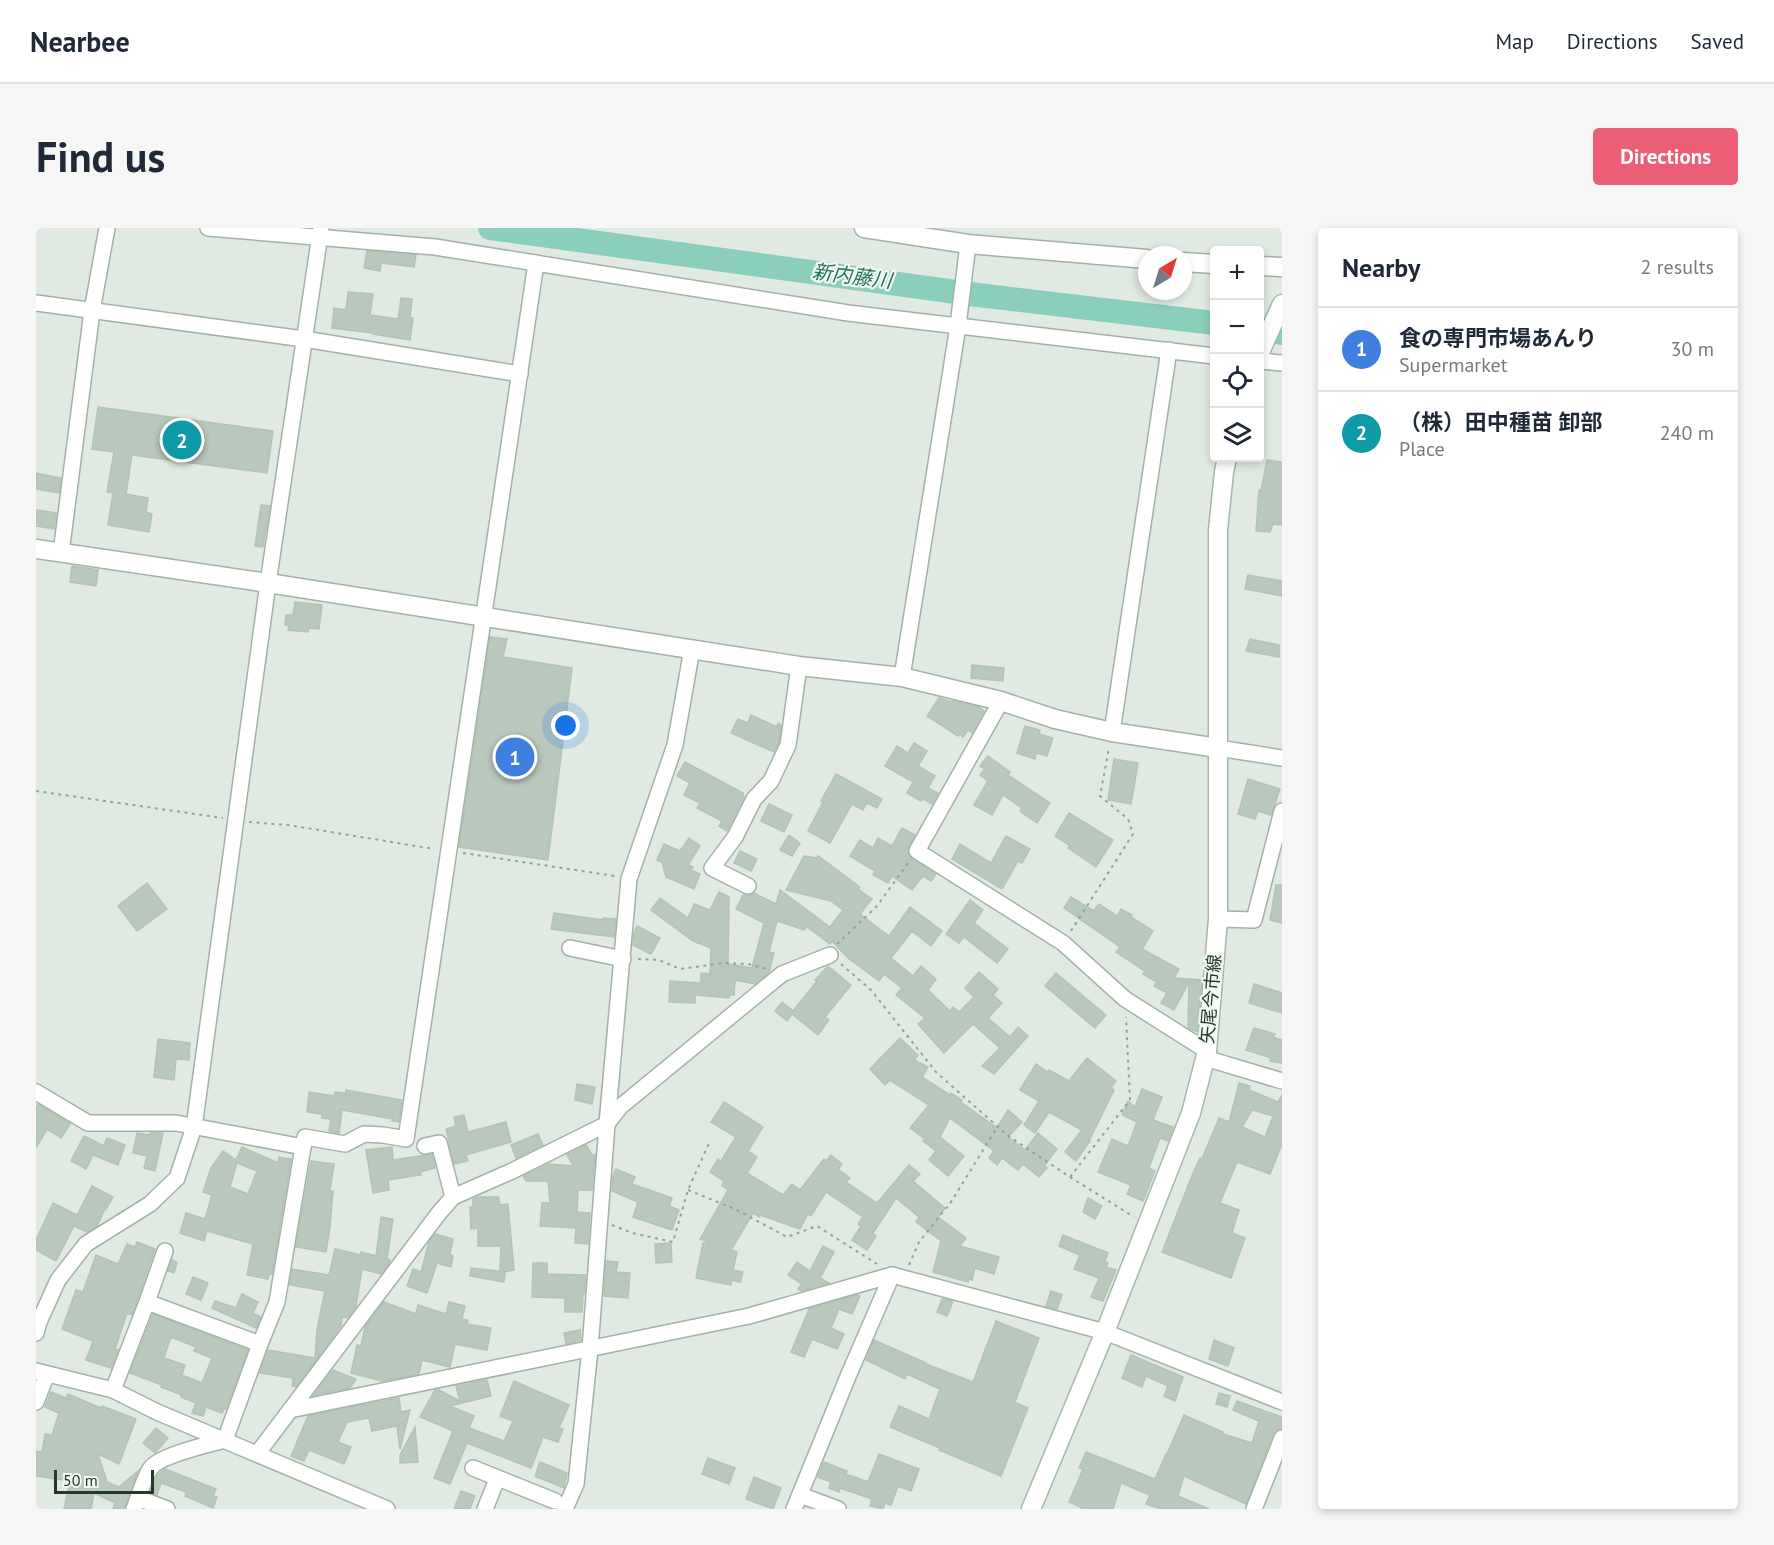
<!DOCTYPE html>
<html lang="en">
<head>
<meta charset="utf-8">
<style>
  body { margin:0; font-family:"PT Sans","Noto Sans JP",sans-serif; background:#f6f6f7; color:#1f2937 }
  .controls { position:absolute; right:18px; top:18px; display:grid; overflow:hidden; border-radius:6px; box-shadow:0 3px 9px #0003 }
  .controls button { width:54px; height:54px; display:grid; place-items:center; padding:0; border:0; border-bottom:2px solid #e0e1e3; background:#fff; color:#1f2937; font:30px sans-serif }
  .compass { position:absolute; left:1102px; top:18px; width:54px; height:54px; border-radius:50%; background:#fff; box-shadow:0 3px 9px #0003; rotate:38deg }
  .scale { position:absolute; left:18px; bottom:15px; width:100px; box-sizing:border-box; padding-left:6px; border:3px solid #223a29; border-top:0; font-size:16px; line-height:21px; white-space:nowrap; color:#223a29; -webkit-text-stroke:4px #f1f7f1; paint-order:stroke }
  .you { position:absolute; left:530px; top:498px; width:21px; height:21px; margin:-15px; border:4px solid #fff; border-radius:50%; background:#1a73e8; box-shadow:0 0 0 9px #1a73e833 }
  .badge { display:grid; place-items:center; width:39px; height:39px; border-radius:50%; background:#ec5d76; color:#fff; font-size:20px; font-weight:700 }
  .pin { position:absolute; translate:-50% -50%; border:3px solid #fff; box-shadow:0 2px 6px #0006 }
  .list { margin:0; padding:0; list-style:none }
  h2 { display:flex; justify-content:space-between; align-items:center; height:78px; margin:0; padding:0 24px; font-size:26px }
  h2 small { font-size:20px; font-weight:400; color:#747a83 }
  .list li { display:grid; grid-template-columns:39px 1fr auto; gap:18px; align-items:center; box-sizing:border-box; height:84px; padding:0 24px; border-top:2px solid #e0e1e3 }
  .list b { display:block; font-size:22px; white-space:nowrap }
  .list p { margin:0; font-size:20px; white-space:nowrap; color:#747a83 }
  .list em { font-size:20px; font-style:normal; color:#747a83 }
  .icon { flex:none; width:33px; height:33px; fill:none; stroke:currentColor; stroke-width:2; stroke-linecap:round; stroke-linejoin:round }
  .map { position:relative; flex:none; width:1246px; height:1281px; overflow:hidden; border-radius:6px }
  header { display:flex; align-items:center; gap:36px; box-sizing:border-box; height:84px; padding:0 30px; background:#fff; border-bottom:2px solid #e0e1e3 }
  header strong { font-size:28px }
  nav { display:flex; gap:33px; margin-inline-start:auto; font-size:21px }
  .intro { display:flex; align-items:center; justify-content:space-between; box-sizing:border-box; height:144px; padding:0 36px }
  h1 { margin:0; font-size:42px }
  .button { padding:15px 27px; border-radius:6px; background:#ec5d76; color:#fff; font-size:21px; font-weight:700 }
  main { display:flex; gap:36px; padding:0 36px }
  aside { flex:1; background:#fff; border-radius:6px; box-shadow:0 3px 9px #0003 }
  .map>svg:first-child { display:block }
  .lines { fill:none; stroke-linecap:round; stroke-linejoin:round }
  .river { stroke:#8acebb; stroke-width:24 }
  .building { fill:#b9c8bc; stroke:#b3c4b6; stroke-width:1.5; fill-rule:evenodd }
  .minor-casing { stroke:#a3b2a7; stroke-width:18 }
  .tertiary-casing { stroke:#a3b2a7; stroke-width:21 }
  .secondary-casing { stroke:#a2b9a8; stroke-width:21 }
  .path { stroke:#82ad8d; stroke-width:2; stroke-dasharray:3 4.5; stroke-linecap:butt }
  .minor { stroke:#fff; stroke-width:15 }
  .tertiary { stroke:#fff; stroke-width:18 }
  .secondary { stroke:#fff; stroke-width:18 }
  .labels { text-anchor:middle; stroke-width:4.5; stroke-linejoin:round; paint-order:stroke }
  .street-label { font-size:18px; fill:#223a29; stroke:#f1f7f1 }
  .water-label { font-size:20px; font-style:italic; fill:#1f735d; stroke:#f1f7f1 }
</style>
</head>
<body>
<header>
<strong>Nearbee</strong>
<nav><a>Map</a><a>Directions</a><a>Saved</a></nav>
</header>
<div class="intro"><h1>Find us</h1><a class="button">Directions</a></div>
<main>
<div class="map">
<svg width="1246" height="1281" viewBox="0 0 1246 1281">
  <rect width="100%" height="100%" fill="#e0eae2"/>
  <g class="lines">
    <g class="river">
      <polyline points="454,0 942,67 1178,95"/>
      <polyline points="1224,101 1246,105"/>
    </g>
  </g>
  <g class="building">
    <polygon points="331,23 380,27 378,39 345,35 344,43 328,40"/>
    <polygon points="312,64 337,66 334,87 362,91 365,70 376,71 374,90 377,90 374,112 337,106 337,105 296,100 298,80 310,82"/>
    <polygon points="62,179 237,203 231,245 96,227 90,266 112,270 110,284 116,286 113,304 72,297 77,265 71,264 78,224 56,221"/>
    <polygon points="1231,232 1246,234 1246,297 1237,296 1234,304 1220,303 1223,262 1225,263"/>
    <polygon points="0,245 25,250 23,265 0,261"/>
    <polygon points="225,277 234,278 227,319 219,318"/>
    <polygon points="0,282 20,285 18,301 0,298"/>
    <polygon points="36,338 62,342 60,358 34,354"/>
    <polygon points="1212,347 1246,353 1246,368 1209,361"/>
    <polygon points="259,374 286,377 283,401 273,400 272,404 252,402 253,398 249,397 250,387 257,387"/>
    <polygon points="454,409 471,411 467,429 536,440 512,632 423,619"/>
    <polygon points="1214,411 1243,417 1243,429 1210,423"/>
    <polygon points="936,437 968,440 967,453 935,450"/>
    <polygon points="903,470 916,474 916,473 943,479 948,483 936,505 932,502 927,509 924,506 922,508 891,488"/>
    <polygon points="715,487 741,499 742,495 745,497 743,514 738,524 695,505 702,491 712,495"/>
    <polygon points="989,498 1004,502 1003,506 1017,510 1011,528 1000,525 999,531 981,525"/>
    <polygon points="878,515 891,523 882,538 899,548 892,560 902,565 896,576 887,571 885,573 871,565 877,554 849,538 861,518 872,525"/>
    <polygon points="952,528 974,544 972,547 1014,575 1001,595 984,583 986,580 967,567 956,587 938,577 952,553 944,547 949,541 944,538"/>
    <polygon points="1078,531 1102,535 1095,576 1072,572"/>
    <polygon points="649,534 707,565 708,569 691,603 683,598 686,593 661,580 664,575 648,567 654,555 641,548"/>
    <polygon points="800,546 846,571 841,580 831,575 827,582 816,576 794,615 772,603 787,574 785,573"/>
    <polygon points="1212,551 1244,561 1235,587 1222,583 1219,591 1202,586"/>
    <polygon points="733,576 756,587 748,604 725,593"/>
    <polygon points="1033,585 1077,612 1060,639 1032,620 1034,618 1019,608"/>
    <polygon points="866,600 879,607 872,619 873,628 900,646 895,653 887,648 876,662 856,648 852,655 837,647 839,643 814,628 824,612 837,620 842,610 856,618"/>
    <polygon points="753,607 764,615 756,628 744,622"/>
    <polygon points="970,608 994,621 986,635 982,633 966,661 916,631 924,616 955,635"/>
    <polygon points="653,610 664,618 652,637 657,639 655,642 664,646 658,661 630,649 626,634 621,632 628,616 644,623"/>
    <polygon points="704,623 721,631 715,643 698,635"/>
    <polygon points="768,628 781,630 782,628 824,659 822,661 836,671 824,686 853,708 874,679 906,703 895,718 876,703 855,730 877,748 885,738 900,751 892,762 914,783 917,779 923,784 938,769 929,760 943,744 962,761 957,767 966,775 952,790 974,809 982,799 992,808 958,846 946,838 964,820 937,796 908,825 882,796 889,790 860,767 866,760 848,746 843,753 812,730 796,713 794,716 771,699 768,702 741,693 733,724 738,725 733,744 719,756 699,752 698,767 693,767 693,770 659,767 659,775 633,774 634,753 665,755 665,745 674,746 675,720 657,713 615,682 624,670 652,690 658,676 674,682 683,664 693,669 692,736 716,740 728,695 700,681 707,667 713,668 718,665 740,676 744,662 794,699 807,682 795,673 750,662"/>
    <polygon points="111,655 131,681 101,703 82,678"/>
    <polygon points="1240,657 1246,657 1246,695 1234,692"/>
    <polygon points="1035,669 1058,683 1063,676 1081,688 1085,681 1096,687 1095,689 1117,703 1106,721 1143,741 1138,750 1166,752 1161,804 1152,800 1153,754 1138,782 1125,775 1131,765 1118,758 1121,754 1107,746 1109,743 1080,724 1084,719 1028,680"/>
    <polygon points="934,672 947,682 938,695 972,721 961,735 928,709 923,715 910,706"/>
    <polygon points="518,685 567,692 567,690 580,691 578,709 515,701"/>
    <polygon points="601,698 624,710 615,726 597,717 598,705"/>
    <polygon points="792,738 815,757 789,789 793,792 782,807 756,786 751,793 739,783 746,774 757,783 781,753 779,752"/>
    <polygon points="1020,745 1070,787 1059,800 1009,758"/>
    <polygon points="1218,756 1246,765 1246,785 1213,775"/>
    <polygon points="1218,800 1239,806 1237,809 1246,812 1246,835 1234,833 1235,830 1210,822"/>
    <polygon points="864,810 882,827 878,832 892,839 886,849 914,867 915,865 926,872 925,874 961,900 972,882 986,894 972,909 989,922 1002,905 1021,921 1008,938 1011,940 1003,949 987,936 982,942 966,930 961,937 953,930 958,923 914,890 904,909 928,928 912,948 893,932 900,923 887,913 889,911 874,900 893,877 854,852 849,857 834,841"/>
    <polygon points="122,811 154,815 153,832 140,831 138,852 118,849"/>
    <polygon points="1051,830 1080,853 1075,860 1078,862 1053,913 1054,913 1040,933 1029,924 1046,902 1013,884 999,905 988,897 1003,873 984,862 1000,836 1012,844 1013,842 1033,853"/>
    <path d="M1203,855L1214,858L1213,862L1242,874L1246,867V916L1234,946L1201,934L1184,975L1203,982L1196,1005L1209,1010L1195,1050L1126,1024L1155,950L1164,930L1166,931L1183,890L1193,894ZM1216,882L1237,888L1229,909L1206,899Z"/>
    <polygon points="541,856 559,859 556,876 539,872"/>
    <polygon points="1106,861 1126,869 1117,892 1137,899 1132,913 1124,910 1113,940 1119,943 1107,973 1091,966 1095,957 1062,944 1076,911 1092,918 1101,894 1086,887 1092,873 1099,879"/>
    <polygon points="310,862 366,872 363,894 356,893 357,891 306,882 303,905 293,903 295,891 286,890 286,886 271,884 273,864 298,868 299,864 309,865 309,869"/>
    <polygon points="688,874 727,899 712,923 721,929 711,945 747,967 756,956 764,962 788,931 790,933 795,927 806,936 802,941 814,950 810,954 841,975 873,937 884,946 877,953 909,980 902,989 930,1010 924,1018 963,1029 958,1046 939,1040 936,1052 933,1051 932,1054 897,1044 905,1013 880,994 883,989 860,970 837,1005 840,1008 831,1022 816,1012 825,998 822,996 827,989 790,964 775,988 772,986 764,1001 724,987 723,989 717,985 695,1022 701,1024 697,1042 707,1044 704,1054 695,1052 695,1057 660,1050 667,1015 676,1015 664,1011 692,962 686,958 688,953 674,944 682,931 685,933 700,909 675,894"/>
    <polygon points="2,876 34,896 25,910 11,901 0,920 0,879"/>
    <polygon points="428,887 432,904 470,894 475,914 430,927 432,933 418,936 410,901 420,898 418,889"/>
    <polygon points="101,905 113,907 114,905 127,905 119,943 108,940 111,928 97,925"/>
    <polygon points="502,906 507,917 480,930 475,917"/>
    <polygon points="48,908 68,918 71,910 89,917 82,937 57,927 50,941 35,933"/>
    <polygon points="550,917 556,927 559,927 556,962 542,962 541,984 554,985 552,1016 539,1015 540,1000 504,998 506,975 514,975 512,953 490,953 487,948 513,936 538,938 531,927"/>
    <path d="M206,919L242,935L243,929L255,931L236,1046H233L232,1051L211,1047L217,1016L171,1003L168,1013L144,1005L150,985L169,991L176,967L167,964L175,940L187,923L200,932ZM201,935L221,943L212,966L194,959Z"/>
    <polygon points="356,919 357,932 396,926 399,940 384,944 385,947 352,952 353,962 337,965 330,922"/>
    <polygon points="275,933 298,936 294,963 297,963 294,999 290,1024 260,1019"/>
    <polygon points="580,941 599,949 596,956 636,970 633,978 643,982 636,1002 597,989 602,974 576,963 577,948"/>
    <polygon points="56,958 77,969 70,981 69,981 61,998 51,1004 38,998 20,1033 0,1022 0,1012 17,975 41,987"/>
    <polygon points="442,969 463,969 459,971 463,971 464,977 472,976 478,1042 468,1044 469,1044 468,1054 434,1048 435,1040 464,1043 465,1018 442,1018 442,1000 435,1001 434,979 437,979 437,971"/>
    <polygon points="1052,970 1066,978 1059,991 1047,984"/>
    <polygon points="345,989 357,991 351,1031 354,1032 353,1035 345,1046 326,1041 320,1078 312,1090 306,1089 305,1098 260,1159 256,1158 257,1150 224,1145 232,1122 279,1130 281,1101 289,1063 254,1057 256,1041 293,1047 299,1021 325,1027 325,1024 340,1028"/>
    <polygon points="399,1006 417,1011 414,1026 417,1028 415,1039 401,1035 391,1065 371,1058 377,1041 385,1044 393,1014"/>
    <polygon points="1027,1007 1072,1025 1069,1033 1072,1035 1070,1039 1080,1042 1067,1073 1055,1069 1063,1050 1038,1041 1044,1027 1023,1018"/>
    <polygon points="101,1014 119,1021 96,1087 91,1085 79,1121 82,1122 75,1140 50,1132 57,1113 26,1101 40,1062 47,1064 60,1027 82,1036 91,1016 99,1019"/>
    <polygon points="635,1015 636,1034 620,1035 619,1016"/>
    <polygon points="787,1018 798,1024 784,1050 793,1055 765,1063 762,1061 766,1056 752,1047 761,1034 774,1043"/>
    <polygon points="136,1031 141,1035 138,1045 132,1043"/>
    <polygon points="570,1033 582,1034 580,1044 594,1045 592,1070 568,1068"/>
    <polygon points="497,1035 511,1035 511,1046 550,1047 548,1066 547,1066 546,1084 529,1084 529,1070 496,1069"/>
    <polygon points="157,1049 172,1055 165,1072 150,1066"/>
    <polygon points="1015,1063 1026,1067 1021,1081 1010,1078"/>
    <polygon points="206,1066 222,1074 217,1085 225,1089 220,1100 176,1080 179,1073 200,1080"/>
    <polygon points="821,1067 824,1068 816,1086 803,1081 795,1100 808,1106 801,1121 776,1111 768,1129 755,1124 773,1081"/>
    <polygon points="906,1071 917,1073 911,1088 901,1084"/>
    <polygon points="348,1074 380,1086 382,1077 410,1086 413,1074 429,1078 426,1091 432,1092 431,1096 455,1100 451,1122 419,1116 414,1139 386,1132 383,1146 346,1153 315,1145 321,1117 325,1118 329,1099"/>
    <path d="M117,1086L212,1122L190,1181H188L186,1185L170,1179L167,1188L156,1185L160,1175L145,1169L146,1167L125,1159L126,1157L94,1145ZM135,1109L160,1119L158,1123L176,1130L166,1155L146,1147L149,1137L128,1130Z"/>
    <polygon points="960,1093 1003,1110 979,1174 992,1180 965,1248 903,1222 904,1220 854,1199 863,1178 893,1191 904,1161 871,1146 869,1151 830,1132 838,1112 890,1135 890,1136 937,1154"/>
    <polygon points="544,1102 545,1112 530,1116 528,1105"/>
    <polygon points="1178,1112 1198,1120 1192,1138 1173,1131"/>
    <polygon points="1095,1127 1147,1149 1139,1173 1128,1168 1132,1158 1110,1148 1106,1159 1086,1150"/>
    <polygon points="297,1142 320,1151 314,1160 278,1167"/>
    <polygon points="451,1152 455,1168 414,1178 438,1188 433,1200 468,1213 477,1193 464,1188 478,1153 533,1177 523,1200 527,1201 522,1214 507,1209 495,1240 431,1215 414,1256 398,1250 417,1203 384,1189 399,1162 403,1162 424,1173 420,1158"/>
    <polygon points="15,1164 30,1170 32,1166 65,1180 66,1178 100,1191 83,1236 62,1226 71,1254 83,1259 102,1243 88,1281 77,1281 79,1275 58,1265 55,1281 28,1281 34,1253 0,1248 0,1223 6,1224 9,1206 16,1207 23,1185 9,1179"/>
    <polygon points="1183,1165 1194,1168 1191,1179 1180,1176"/>
    <polygon points="363,1170 365,1184 374,1182 364,1221 361,1198 336,1203 333,1190 311,1194 302,1214 315,1219 308,1236 273,1222 268,1233 255,1228 272,1188"/>
    <polygon points="1201,1173 1246,1189 1246,1200 1240,1202 1237,1206 1210,1276 1148,1248 1142,1268 1173,1281 1125,1281 1110,1276 1114,1267 1085,1255 1077,1281 1048,1281 1033,1274 1047,1241 1043,1240 1050,1224 1119,1251 1130,1226 1131,1226 1148,1187 1187,1204 1187,1206 1216,1215 1223,1193 1197,1182"/>
    <polygon points="379,1199 382,1234 364,1235 364,1227"/>
    <polygon points="120,1200 132,1210 119,1225 107,1215"/>
    <polygon points="843,1226 883,1241 875,1263 862,1258 855,1277 849,1275 847,1281 834,1278 836,1271 804,1260 803,1264 793,1260 795,1254 782,1249 788,1234 811,1243 810,1246 832,1254"/>
    <polygon points="672,1230 699,1240 693,1256 666,1246"/>
    <polygon points="504,1234 531,1245 528,1260 499,1248"/>
    <polygon points="129,1241 180,1261 177,1268 181,1269 177,1280 149,1268 150,1264 125,1255 121,1267 114,1264 122,1247"/>
    <polygon points="718,1249 745,1260 737,1281 710,1271"/>
    <polygon points="425,1263 439,1268 434,1281 418,1281"/>
  </g>
  <g class="lines">
    <g class="minor-casing">
      <g id="minor">
        <polyline points="172,0 399,19 812,85 1178,128"/>
        <polyline points="0,75 268,111 484,146"/>
        <polyline points="1224,133 1246,135"/>
        <polyline points="25,325 56,83 71,0"/>
        <polyline points="866,449 922,98 932,16"/>
        <polyline points="965,473 881,623 1027,715 1089,771 1171,823"/>
        <polyline points="1076,504 1133,122"/>
        <polyline points="1182,520 1246,530"/>
        <polyline points="712,658 676,640 699,609 718,571 735,553 752,517 763,438"/>
        <polyline points="1182,691 1218,692 1246,583"/>
        <polyline points="534,720 587,731"/>
        <polyline points="1169,830 1246,853"/>
        <polyline points="0,864 52,895 140,895 267,919 241,1074 224,1116"/>
        <polyline points="389,918 403,915 417,969"/>
        <polyline points="267,919 269,909 309,916 328,906 347,907 370,911 500,35"/>
        <polyline points="111,1074 224,1116 189,1212"/>
        <polyline points="0,1105 3,1094 22,1052 50,1016 114,976 141,950 158,899 232,355 285,0"/>
        <polyline points="0,1143 77,1162 121,1184 351,1281"/>
        <polyline points="77,1162 111,1074 129,1023"/>
        <polyline points="0,1174 11,1146"/>
        <polyline points="254,1182 713,1088 856,1047 1069,1104 1246,1174"/>
        <polyline points="221,1226 403,985 417,969 476,943 571,896 584,879 746,746 794,727"/>
        <polyline points="437,1240 519,1273"/>
        <polyline points="764,1267 802,1281"/>
        <polyline points="102,1270 131,1281"/>
        <path d="M98,1281C103,1268 107,1253 114,1241C122,1228 173,1216 189,1212"/>
        <polyline points="449,1281 461,1251"/>
        <polyline points="529,1281 540,1256 554,1121 571,896 593,651 639,517 656,421"/>
        <polyline points="758,1281 813,1146 856,1047"/>
        <polyline points="1218,1281 1246,1210"/>
      </g>
    </g>
    <g class="tertiary-casing">
      <g id="tertiary">
        <polyline points="828,0 932,16 1111,31"/>
        <polyline points="1147,34 1178,36"/>
        <polyline points="1224,38 1246,39"/>
        <polyline points="0,321 232,355 763,438 866,449 965,473 1019,491 1076,504 1182,520"/>
      </g>
    </g>
    <g class="secondary-casing">
      <g id="secondary">
        <polyline points="1224,124 1246,76"/>
        <polyline points="995,1281 1069,1104 1155,885 1171,823 1182,691 1182,302 1188,244 1191,230"/>
      </g>
    </g>
    <g class="path">
      <polyline points="0,563 187,590"/>
      <polyline points="213,594 252,597 398,621"/>
      <polyline points="427,625 579,648"/>
      <polyline points="1035,703 1097,606 1092,591 1064,568 1073,520"/>
      <polyline points="801,716 841,678 872,635"/>
      <polyline points="602,731 623,732 644,741 688,735 712,736 731,741"/>
      <polyline points="805,736 835,762 900,844 971,907 1034,949 1098,989"/>
      <polyline points="1034,949 1094,872 1090,789"/>
      <polyline points="652,962 699,981 751,1009 781,998 841,1036"/>
      <polyline points="576,997 596,1005 637,1014 652,962 674,913"/>
      <polyline points="873,1037 883,1014 915,974 962,898"/>
    </g>
    <use href="#minor" class="minor"/>
    <use href="#tertiary" class="tertiary"/>
    <use href="#secondary" class="secondary"/>
  </g>
  <g class="labels">
    <g class="street-label">
      <text transform="translate(1175 771) rotate(-85)" y="6">矢尾今市線</text>
    </g>
    <g class="water-label">
      <text transform="translate(816 48) rotate(7)" y="7">新内藤川</text>
    </g>
  </g>
</svg>
<div class="controls">
<button>+</button>
<button>−</button>
<button><svg class="icon" aria-label="locate" viewBox="0 0 24 24"><circle cx="12" cy="12" r="6"/><path d="M12 2v4M12 18v4M2 12h4M18 12h4"/></svg></button>
<button><svg class="icon" aria-label="layers" viewBox="0 0 24 24"><path d="M12 4l9 5-9 5-9-5zM3 14l9 5 9-5"/></svg></button>
</div>
<svg class="compass" viewBox="-18 -18 36 36"><path d="M0-13l5 13h-10z" fill="#e53935"/><path d="M0 13l5-13h-10z" fill="#747a83"/></svg>
<div class="scale">50 m</div>
<div class="you"></div>
<div class="pin badge" style="left:479px;top:529px;background:#3f7fe0">1</div>
<div class="pin badge" style="left:146px;top:212px;background:#0f9aa8">2</div>
</div>
<aside>
<h2>Nearby<small>2 results</small></h2>
<ul class="list">
<li><span class="badge" style="background:#3f7fe0">1</span><div><b>食の専門市場あんり</b><p>Supermarket</p></div><em>30 m</em></li>
<li><span class="badge" style="background:#0f9aa8">2</span><div><b>（株）田中種苗 卸部</b><p>Place</p></div><em>240 m</em></li>
</ul>
</aside>
</main>
</body>
</html>
